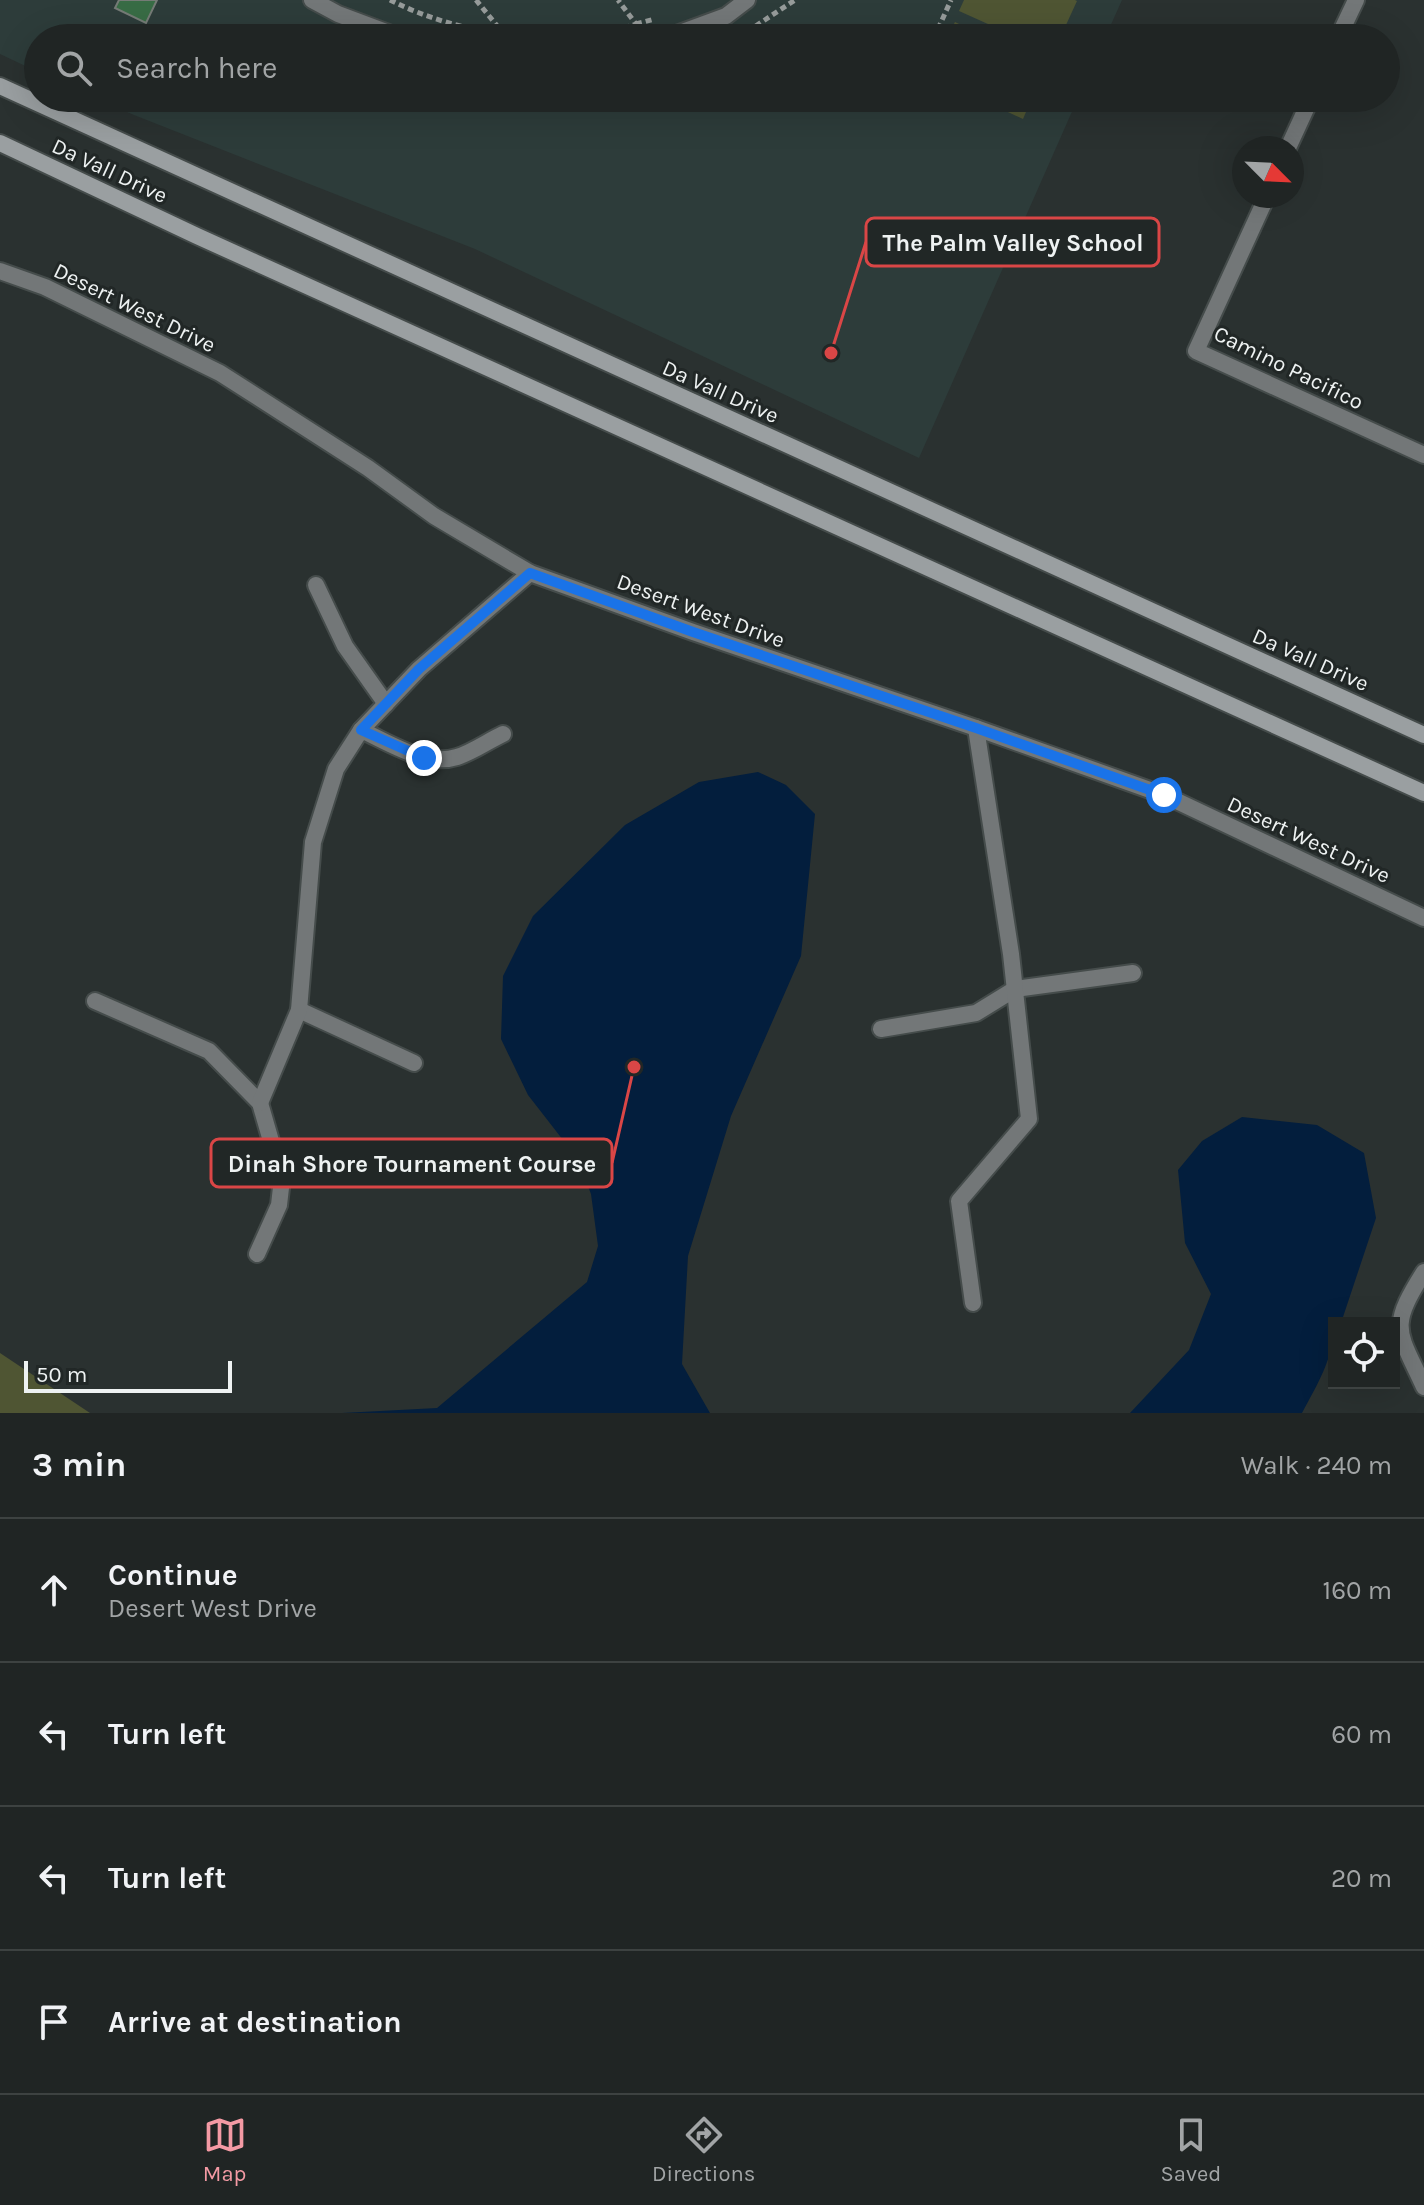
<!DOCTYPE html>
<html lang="en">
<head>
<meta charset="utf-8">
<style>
  body { margin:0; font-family:Karla,sans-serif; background:#2d3131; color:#f1f3f6 }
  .controls { position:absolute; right:24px; bottom:24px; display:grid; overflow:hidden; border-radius:0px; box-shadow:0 8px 32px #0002 }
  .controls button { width:72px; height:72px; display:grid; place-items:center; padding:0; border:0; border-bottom:2px solid #3d4241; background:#202524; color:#f1f3f6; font:40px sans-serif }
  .compass { position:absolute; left:1232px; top:136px; width:72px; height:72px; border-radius:50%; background:#202524; box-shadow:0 8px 32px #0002; rotate:114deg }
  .scale { position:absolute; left:24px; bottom:20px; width:208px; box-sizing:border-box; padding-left:8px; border:4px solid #eef2f2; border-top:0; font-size:22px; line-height:28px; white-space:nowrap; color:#eef2f2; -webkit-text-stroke:6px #212726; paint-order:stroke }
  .stop { position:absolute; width:24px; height:24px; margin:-18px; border:6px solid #1a73e8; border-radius:50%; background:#fff }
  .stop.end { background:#1a73e8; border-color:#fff; box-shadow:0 2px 8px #0008 }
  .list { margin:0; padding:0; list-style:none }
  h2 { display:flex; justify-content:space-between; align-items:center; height:104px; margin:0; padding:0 32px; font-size:34px }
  h2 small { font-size:26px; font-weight:400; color:#a2a5a6 }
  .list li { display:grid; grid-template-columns:52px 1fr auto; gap:24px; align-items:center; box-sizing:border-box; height:144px; padding:0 32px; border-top:2px solid #3d4241 }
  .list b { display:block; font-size:30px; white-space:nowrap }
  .list p { margin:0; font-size:26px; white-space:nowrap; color:#a2a5a6 }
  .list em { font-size:26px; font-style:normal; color:#a2a5a6 }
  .icon { flex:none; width:44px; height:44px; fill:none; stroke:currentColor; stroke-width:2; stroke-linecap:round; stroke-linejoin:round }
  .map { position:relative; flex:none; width:1424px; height:1413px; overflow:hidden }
  .search { position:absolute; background:#202524; box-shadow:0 8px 32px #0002; left:24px; right:24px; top:24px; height:88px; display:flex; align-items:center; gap:20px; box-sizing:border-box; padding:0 28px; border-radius:44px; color:#a2a5a6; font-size:30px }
  .sheet { height:680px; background:#202524 }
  nav { display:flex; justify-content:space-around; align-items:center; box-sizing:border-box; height:112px; border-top:2px solid #3d4241; background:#202524; font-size:22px; color:#a2a5a6 }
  nav a { display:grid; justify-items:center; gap:4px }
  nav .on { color:#f49aa4 }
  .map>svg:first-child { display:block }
  .built { fill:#2d3c3a }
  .green { fill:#4f5533 }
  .water { fill:#031e3d }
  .building { fill:#386c45; stroke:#757b76; stroke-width:2 }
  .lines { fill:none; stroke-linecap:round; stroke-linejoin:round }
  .lane-casing { stroke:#454c4b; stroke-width:20 }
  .street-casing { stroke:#454c4b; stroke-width:20 }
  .secondary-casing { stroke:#454c4b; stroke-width:20 }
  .path { stroke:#969b9a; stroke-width:5; stroke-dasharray:6 4; stroke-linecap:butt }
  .lane { stroke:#737778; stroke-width:16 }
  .street { stroke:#737778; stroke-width:16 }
  .secondary { stroke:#9a9fa1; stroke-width:16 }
  .route { stroke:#1a73e8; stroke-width:10 }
  .labels { text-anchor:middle; stroke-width:6; stroke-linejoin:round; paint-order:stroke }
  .street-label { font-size:22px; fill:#eef2f2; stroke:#212726 }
  .leader { fill:none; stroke:#da4646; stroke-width:3 }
  .callout-dot { fill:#da4646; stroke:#212726; stroke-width:3 }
  .callout { fill:#212726; stroke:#da4646; stroke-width:3 }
  .callout-label { font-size:24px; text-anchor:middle; font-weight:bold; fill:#eef2f2 }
</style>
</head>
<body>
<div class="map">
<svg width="1424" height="1413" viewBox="0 0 1424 1413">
  <rect width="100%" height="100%" fill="#2a3130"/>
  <g class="built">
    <polygon points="0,0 1122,0 1105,38 38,38 38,72 0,54"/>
    <polygon points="95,98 1078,98 919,458 475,249 134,115"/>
  </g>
  <g class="green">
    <polygon points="964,0 1075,0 1077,1 1060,38 1019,38 959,11"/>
    <polygon points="955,22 988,38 947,38"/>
    <polygon points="978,98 1032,98 1023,119"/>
    <polygon points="0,1353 90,1413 0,1413"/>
  </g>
  <g class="water">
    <polygon points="758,772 786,785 815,814 801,956 731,1116 688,1256 682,1364 710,1413 342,1413 437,1408 587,1282 598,1246 591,1194 577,1158 528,1095 501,1039 503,976 533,916 625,825 699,782"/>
    <path d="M1242,1117L1317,1125L1364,1153L1376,1218L1341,1323H1334C1334,1358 1318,1383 1302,1413H1130L1189,1350L1211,1294L1185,1243L1178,1170L1202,1141Z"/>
  </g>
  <polygon class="building" points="119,0 157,0 146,23 115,8"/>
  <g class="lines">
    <g class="lane-casing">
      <g id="lane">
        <polyline points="312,0 338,14 402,38"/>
        <polyline points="666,38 726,16 747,0"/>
        <polyline points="316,585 345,646 386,704"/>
        <path d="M361,730C390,743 425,767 457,757C473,752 488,741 503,734"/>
        <polyline points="95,1001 209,1051 260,1103 282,1179 279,1205 257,1254"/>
        <polyline points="299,1010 414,1063"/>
        <polyline points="881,1029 976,1013 1015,989 1133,973"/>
        <polyline points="260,1103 299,1010 313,842 336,769 361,730 419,669 530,573"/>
        <path d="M1424,1272C1388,1329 1398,1330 1424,1387"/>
        <polyline points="973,1303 959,1201 1029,1119 1011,954 976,728"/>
      </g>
    </g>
    <g class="street-casing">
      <g id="street">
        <polyline points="1338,38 1356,0"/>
        <polyline points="1288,148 1311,98"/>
        <polyline points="1267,196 1196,351 1424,455"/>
        <polyline points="0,271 45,287 220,373 368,468 434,516 530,573 693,632 976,728 1164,795 1424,918"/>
      </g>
    </g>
    <g class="secondary-casing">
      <g id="secondary">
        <polyline points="0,86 1424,735"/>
        <polyline points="0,143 197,236 1424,793"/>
      </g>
    </g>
    <g class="path">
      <path d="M390,0C461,36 561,50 636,24L618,0"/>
      <polyline points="476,0 503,33"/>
      <polyline points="636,24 655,19"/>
      <polyline points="739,37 795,0"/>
      <polyline points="934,38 951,0"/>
    </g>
    <use href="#lane" class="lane"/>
    <use href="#street" class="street"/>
    <use href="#secondary" class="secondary"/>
  </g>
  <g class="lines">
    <polyline class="route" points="424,758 361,730 419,669 530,573 693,632 976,728 1164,795"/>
  </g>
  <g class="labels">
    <g class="street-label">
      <text transform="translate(110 170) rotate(25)" y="8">Da Vall Drive</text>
      <text transform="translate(135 307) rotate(26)" y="8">Desert West Drive</text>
      <text transform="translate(1289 367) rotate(26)" y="8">Camino Pacifico</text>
      <text transform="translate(721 391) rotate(24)" y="8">Da Vall Drive</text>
      <text transform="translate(701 610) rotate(20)" y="8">Desert West Drive</text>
      <text transform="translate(1311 659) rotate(24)" y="8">Da Vall Drive</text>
      <text transform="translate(1309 839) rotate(25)" y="8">Desert West Drive</text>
    </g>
  </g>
  <path class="leader" d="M831 353L866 242M634 1067L612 1163"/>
  <g class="callout-dot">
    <circle cx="831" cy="353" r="8"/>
    <circle cx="634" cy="1067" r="8"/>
  </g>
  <g class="callout">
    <rect x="866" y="218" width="293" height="48" rx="8"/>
    <rect x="211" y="1139" width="401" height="48" rx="8"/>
  </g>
  <g class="callout-label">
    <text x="1013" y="251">The Palm Valley School</text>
    <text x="412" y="1172">Dinah Shore Tournament Course</text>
  </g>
</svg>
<div class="controls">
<button><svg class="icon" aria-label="locate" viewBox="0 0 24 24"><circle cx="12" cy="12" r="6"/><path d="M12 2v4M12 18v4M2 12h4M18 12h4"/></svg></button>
</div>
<svg class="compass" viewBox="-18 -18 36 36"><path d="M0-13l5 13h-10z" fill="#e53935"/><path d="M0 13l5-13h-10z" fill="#a2a5a6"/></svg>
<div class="scale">50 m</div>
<div class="stop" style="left:1164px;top:795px"></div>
<div class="stop end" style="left:424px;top:758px"></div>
<div class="search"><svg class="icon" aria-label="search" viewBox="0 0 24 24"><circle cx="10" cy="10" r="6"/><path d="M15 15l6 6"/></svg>Search here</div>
</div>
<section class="sheet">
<h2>3 min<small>Walk · 240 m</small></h2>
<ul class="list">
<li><svg class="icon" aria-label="ahead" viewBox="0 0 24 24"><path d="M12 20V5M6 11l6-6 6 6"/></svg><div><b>Continue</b><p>Desert West Drive</p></div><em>160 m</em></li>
<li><svg class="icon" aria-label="left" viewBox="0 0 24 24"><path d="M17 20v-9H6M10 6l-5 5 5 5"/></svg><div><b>Turn left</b></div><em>60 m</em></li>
<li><svg class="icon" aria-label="left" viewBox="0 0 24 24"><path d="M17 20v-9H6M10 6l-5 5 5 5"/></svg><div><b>Turn left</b></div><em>20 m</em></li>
<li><svg class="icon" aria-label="arrive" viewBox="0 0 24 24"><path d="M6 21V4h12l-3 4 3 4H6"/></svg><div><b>Arrive at destination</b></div></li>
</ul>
</section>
<nav>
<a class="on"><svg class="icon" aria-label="map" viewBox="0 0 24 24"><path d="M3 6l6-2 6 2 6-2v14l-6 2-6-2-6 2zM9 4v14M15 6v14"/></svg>Map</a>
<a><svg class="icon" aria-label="directions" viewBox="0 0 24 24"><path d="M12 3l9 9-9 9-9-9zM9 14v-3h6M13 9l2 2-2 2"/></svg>Directions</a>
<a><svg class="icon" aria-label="saved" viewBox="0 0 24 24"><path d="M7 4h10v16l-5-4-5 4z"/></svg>Saved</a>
</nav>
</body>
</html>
